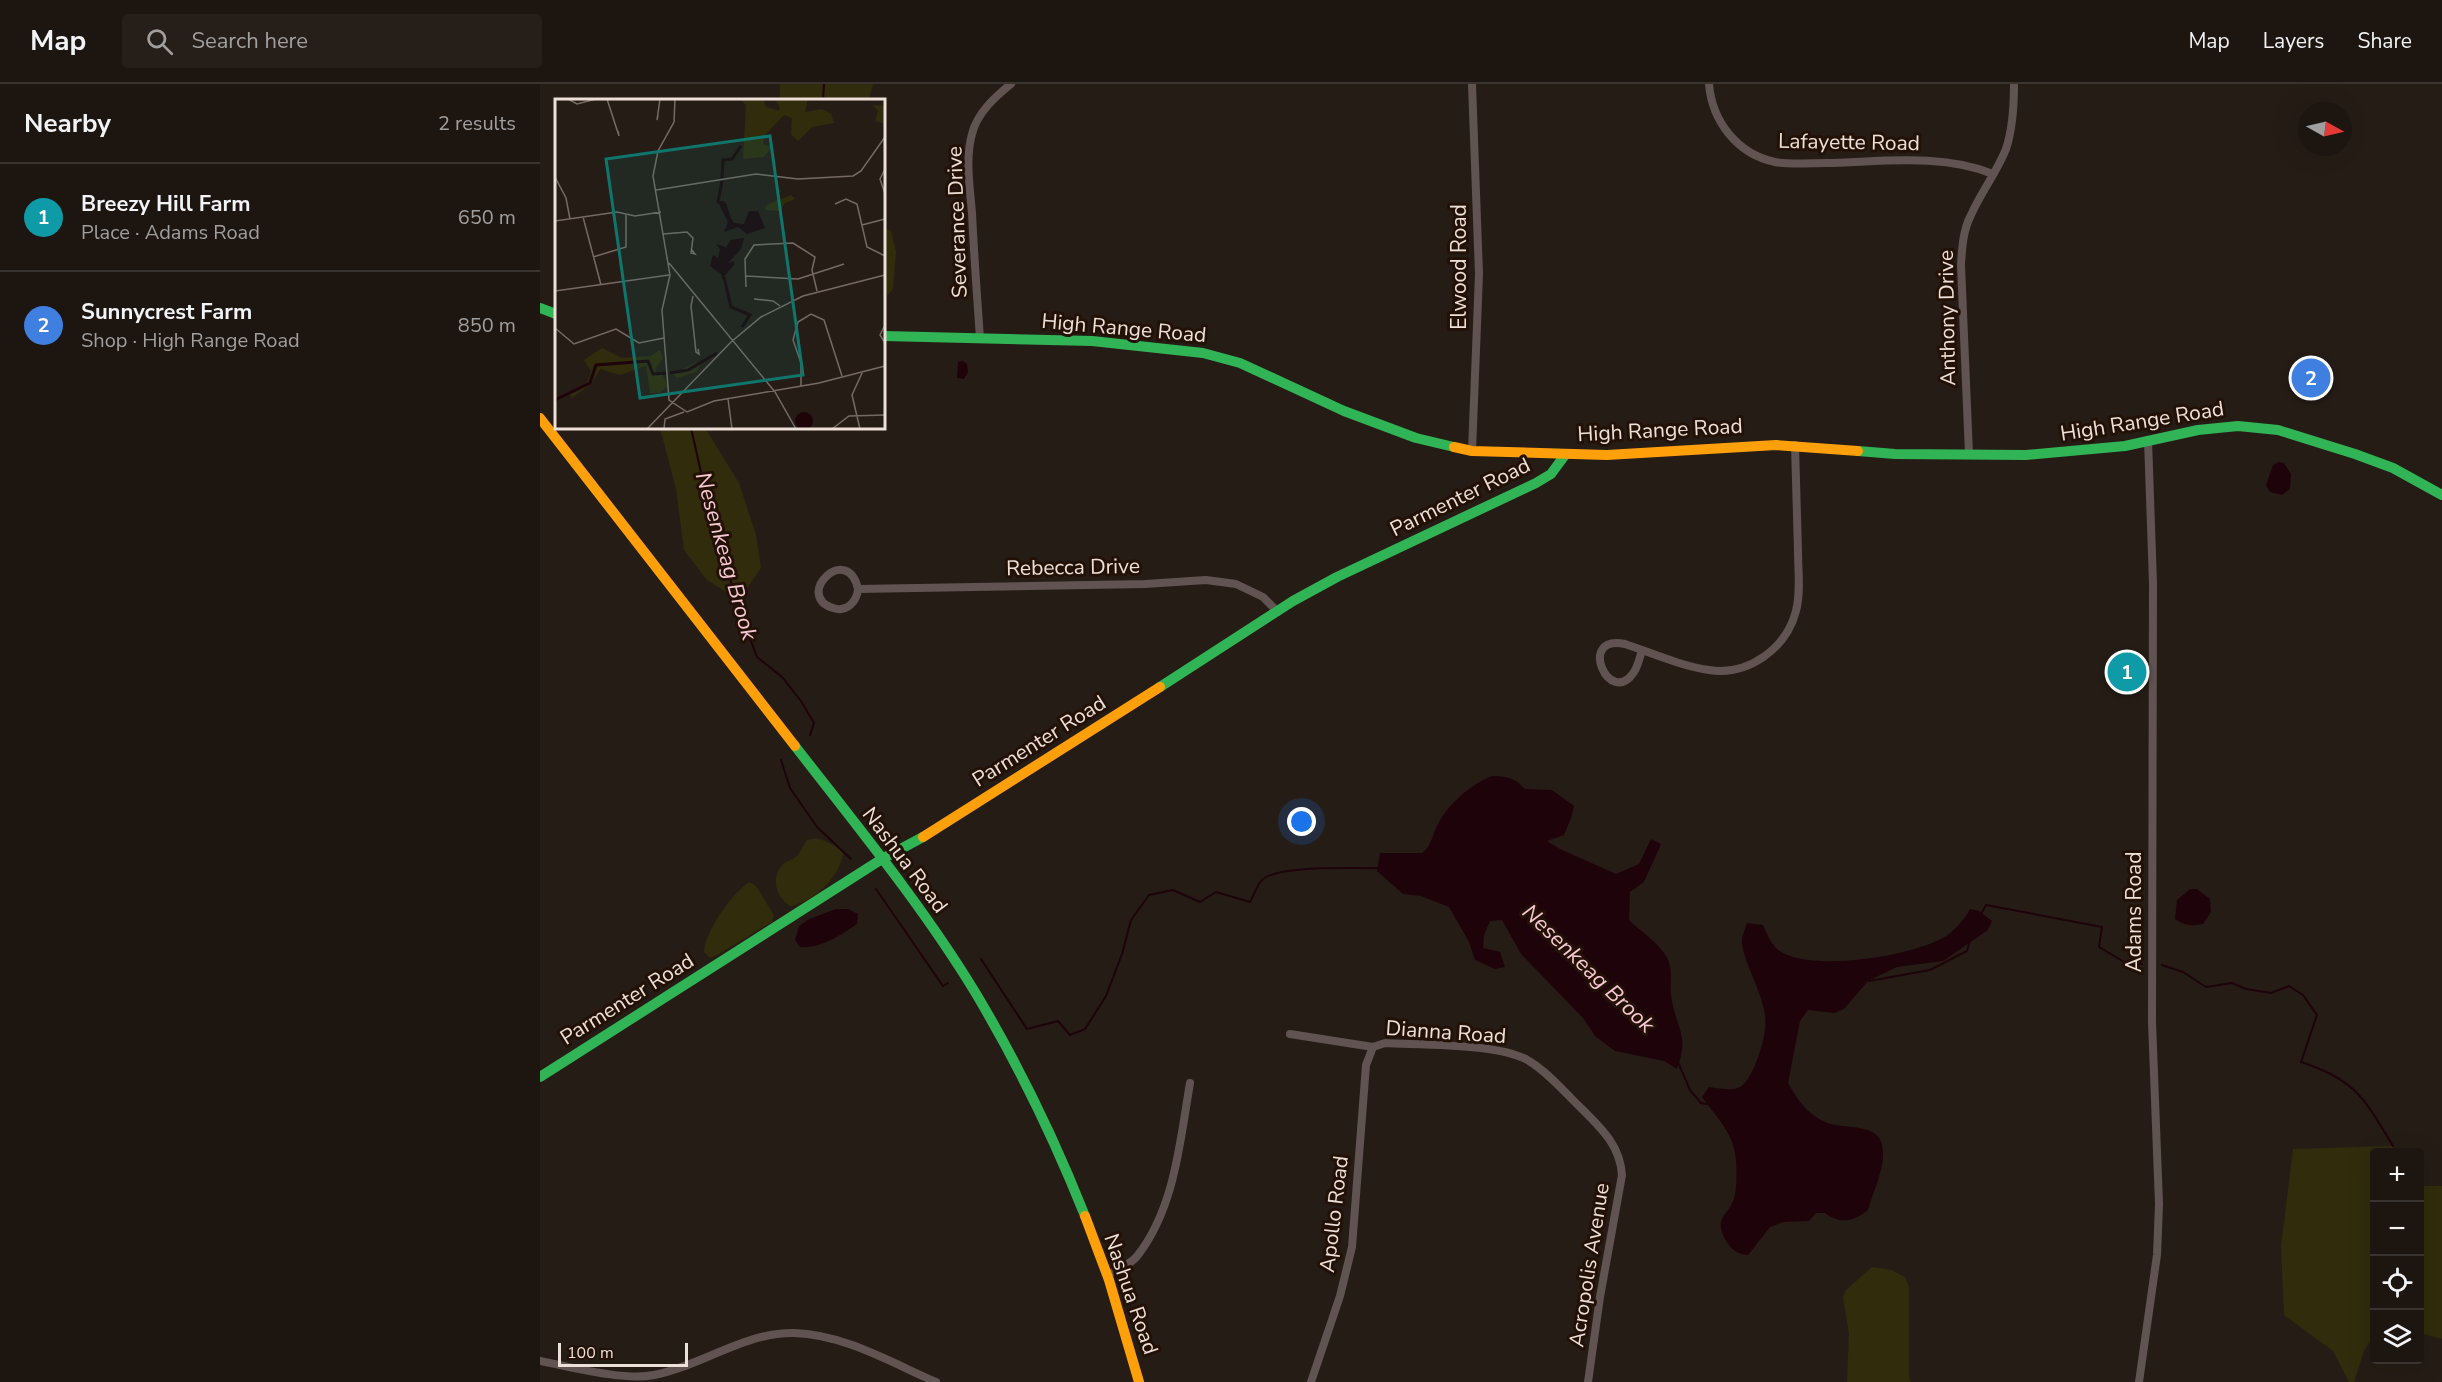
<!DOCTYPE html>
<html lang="en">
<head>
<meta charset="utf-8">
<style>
  body { margin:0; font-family:"Nunito Sans",sans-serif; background:#251e19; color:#f1f3f6 }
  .controls { position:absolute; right:18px; bottom:18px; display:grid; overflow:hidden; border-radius:6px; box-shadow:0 6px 24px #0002 }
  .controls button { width:54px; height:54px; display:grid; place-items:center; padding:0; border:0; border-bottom:2px solid #3a3430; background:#1c1510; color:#f1f3f6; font:30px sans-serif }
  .compass { position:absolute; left:1758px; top:18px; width:54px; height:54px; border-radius:50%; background:#1c1510; box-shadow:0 6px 24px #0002; rotate:98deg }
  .scale { position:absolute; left:18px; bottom:15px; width:130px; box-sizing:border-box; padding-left:6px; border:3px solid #ede0d8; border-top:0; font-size:16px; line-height:21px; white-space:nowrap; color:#ede0d8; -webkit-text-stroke:4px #231106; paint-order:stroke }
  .you { position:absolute; left:762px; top:738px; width:21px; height:21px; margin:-15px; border:4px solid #fff; border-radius:50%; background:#1a73e8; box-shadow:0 0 0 9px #1a73e833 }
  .badge { display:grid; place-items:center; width:39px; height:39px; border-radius:50%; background:#0f766e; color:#fff; font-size:20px; font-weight:700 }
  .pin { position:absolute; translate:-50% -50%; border:3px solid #fff; box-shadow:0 2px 6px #0006 }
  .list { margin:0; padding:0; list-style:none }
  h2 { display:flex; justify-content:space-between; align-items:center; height:78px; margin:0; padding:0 24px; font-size:26px }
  h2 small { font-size:20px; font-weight:400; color:#a09f9f }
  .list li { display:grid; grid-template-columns:39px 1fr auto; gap:18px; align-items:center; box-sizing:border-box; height:108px; padding:0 24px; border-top:2px solid #3a3430 }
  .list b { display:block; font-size:22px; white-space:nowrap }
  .list p { margin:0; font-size:20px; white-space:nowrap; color:#a09f9f }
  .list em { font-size:20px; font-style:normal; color:#a09f9f }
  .icon { flex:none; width:33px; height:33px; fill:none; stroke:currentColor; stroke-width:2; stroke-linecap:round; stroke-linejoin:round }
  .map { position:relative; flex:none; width:1902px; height:1298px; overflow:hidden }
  header { display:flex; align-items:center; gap:36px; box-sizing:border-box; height:84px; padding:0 30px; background:#1c1510; border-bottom:2px solid #3a3430 }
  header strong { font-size:28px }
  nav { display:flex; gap:33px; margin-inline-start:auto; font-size:21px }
  .search { width:420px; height:54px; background:#251e19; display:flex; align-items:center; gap:15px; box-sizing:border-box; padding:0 21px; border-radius:6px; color:#a09f9f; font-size:22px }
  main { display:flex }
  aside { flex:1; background:#1c1510 }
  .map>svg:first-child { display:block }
  .green { fill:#302c0c }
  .water { fill:#1e030a }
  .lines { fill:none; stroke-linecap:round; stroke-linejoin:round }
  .stream { stroke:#1e030a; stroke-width:2 }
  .street { stroke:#605351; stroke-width:8 }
  .fast { stroke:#30b455; stroke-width:10 }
  .slow { stroke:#ff9f0a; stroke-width:10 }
  .labels { text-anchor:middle; stroke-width:6; stroke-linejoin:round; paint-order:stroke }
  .street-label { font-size:21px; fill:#ede0d8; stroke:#231106 }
  .water-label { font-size:22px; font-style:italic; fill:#f6c9d4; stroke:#231106 }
  .inset-river { fill:none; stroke:#1e030a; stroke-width:3 }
  .inset-road { fill:none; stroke:#766a64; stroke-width:1.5 }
  .view { fill:#0f766e; fill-opacity:0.15; stroke:#0f766e; stroke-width:3 }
  .inset-edge { fill:none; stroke:#ede0d8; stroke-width:3 }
</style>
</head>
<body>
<header>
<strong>Map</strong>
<div class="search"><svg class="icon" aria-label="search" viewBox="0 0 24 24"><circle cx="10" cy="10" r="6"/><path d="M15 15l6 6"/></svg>Search here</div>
<nav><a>Map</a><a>Layers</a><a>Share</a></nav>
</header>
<main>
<aside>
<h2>Nearby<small>2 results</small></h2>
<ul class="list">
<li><span class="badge" style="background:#0f9aa8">1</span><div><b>Breezy Hill Farm</b><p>Place · Adams Road</p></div><em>650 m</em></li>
<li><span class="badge" style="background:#3f7fe0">2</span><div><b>Sunnycrest Farm</b><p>Shop · High Range Road</p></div><em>850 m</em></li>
</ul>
</aside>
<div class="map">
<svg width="1902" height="1298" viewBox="0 0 1902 1298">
  <rect width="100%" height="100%" fill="#261c16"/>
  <g class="green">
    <polygon points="240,0 333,0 329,16 240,16"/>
    <polygon points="344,145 351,146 356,168 353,205 344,215"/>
    <polygon points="120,344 165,344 199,399 216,451 221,484 207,504 192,512 167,496 144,466 136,405"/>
    <path d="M276,754C287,757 295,761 303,769C300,793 274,818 250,822C236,812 230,794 243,780C247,777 252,776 256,773C260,769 263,761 267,756Z"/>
    <path d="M210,798L216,802L234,831L232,838L179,870L170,874L164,868C164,849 193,807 210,798Z"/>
    <polygon points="1853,1062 1857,1068 1834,1068 1834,1251 1824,1267 1814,1298 1809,1298 1793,1267 1744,1231 1741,1162 1753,1065"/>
    <polygon points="1880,1102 1902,1102 1902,1255 1880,1249"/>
    <polygon points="1332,1183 1351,1186 1365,1193 1369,1203 1369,1291 1371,1298 1307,1298 1309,1250 1303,1213 1306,1206"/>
  </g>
  <g class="water">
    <polygon points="423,277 427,280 428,288 424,295 417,294 418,278"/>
    <polygon points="1739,378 1744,379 1751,390 1750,405 1742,411 1730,408 1726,401 1733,381"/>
    <path d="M952,692C967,692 975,694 985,705L1012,706L1034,722L1031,734L1024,751L1007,757L1020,765L1076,790L1099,780L1111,755L1121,760L1104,798L1090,808L1089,836C1100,847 1118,858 1126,872C1135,887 1128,901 1132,917C1138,948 1149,952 1137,985L1124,977L1075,967L1055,952L1043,934L981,870L962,836L950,837L944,851L943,864L960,868L965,883L955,885L935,876L929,858L909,823L881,812L863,810L837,787L840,769H882C892,762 892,750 898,740C909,719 930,701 952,692Z"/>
    <path d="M1650,805H1657L1670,815L1671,828L1663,840C1652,842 1645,842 1635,835L1637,816Z"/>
    <path d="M296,825H308L318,830L317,840C301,851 280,865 260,863L255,856L259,842L269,835Z"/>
    <path d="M1430,825L1439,827L1452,837L1448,846L1403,877L1357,883L1328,897L1304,925L1294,929L1268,926L1260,937L1248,999C1258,1016 1266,1029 1285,1038C1305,1047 1343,1036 1343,1068C1344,1086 1333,1108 1328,1126C1315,1137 1300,1141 1285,1129H1276L1269,1137L1243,1138L1230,1143L1208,1171C1197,1170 1192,1166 1186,1157C1172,1131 1190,1133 1195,1111C1197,1099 1197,1081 1195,1069C1192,1048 1174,1030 1162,1013L1169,1003C1196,1007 1203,1009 1215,981C1221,966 1227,948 1225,932C1223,909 1201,873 1202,857C1202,851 1205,845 1207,839L1223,841C1227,850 1230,858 1237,865C1266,890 1375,872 1406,852C1415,846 1425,835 1430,825Z"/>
  </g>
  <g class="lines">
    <g class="stream">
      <polyline points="283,16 284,0"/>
      <polyline points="151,344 165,406 198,523 217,573 242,593 261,617 274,639 270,651"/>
      <polyline points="241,676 250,704 277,743 311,775"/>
      <polyline points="336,805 403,902 408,899"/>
      <polyline points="1440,832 1446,821 1562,843 1559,863 1584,878 1602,880"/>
      <path d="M441,875L487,945L518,937L530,951L545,945L566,912L582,870L591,836L609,811L633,806L660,818L676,808L710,818C714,811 717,802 721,797C735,780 815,785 838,784"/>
      <path d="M1622,881L1643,888L1666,903L1692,899L1706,905L1731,909L1749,902L1763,911L1777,931L1761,978C1816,996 1824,1014 1853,1062"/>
      <polyline points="1329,897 1390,886 1427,867 1430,856"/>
      <polyline points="1138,978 1150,1006 1161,1019 1167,1020"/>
    </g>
    <g class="street">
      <path d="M1169,0C1172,37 1197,70 1235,78C1252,81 1269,79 1286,79C1341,78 1401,69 1453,90"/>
      <path d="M440,254C437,212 434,171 432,129C430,104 425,75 432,50C437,29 455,13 471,0"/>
      <polyline points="932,367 939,190 932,0"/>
      <path d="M1429,370L1421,181C1422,164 1423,146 1431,131C1441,108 1457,88 1466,65C1473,44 1474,22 1474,0"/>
      <path d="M318,505C317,517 307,529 293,524C253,511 308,458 318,505L605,500L666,496L696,500L723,513L738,528"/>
      <path d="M1102,566C1100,573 1098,582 1094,588C1070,625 1036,550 1085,560C1112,569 1141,582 1169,586C1208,592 1246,565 1256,527C1261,508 1258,487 1258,467C1257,432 1256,397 1255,361"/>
      <polyline points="750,950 833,963"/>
      <path d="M833,963L845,959C880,961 961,959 989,977C1009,989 1026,1010 1043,1026C1063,1046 1080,1062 1082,1091L1060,1213L1048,1298"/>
      <path d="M567,1191C576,1186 592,1180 598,1171C635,1123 640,1057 650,999"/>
      <path d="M0,1277C32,1283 83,1297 114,1291C161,1282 205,1248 254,1249C303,1250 352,1279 396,1298"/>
      <polyline points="771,1298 800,1212 812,1163 826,981 833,963"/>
      <polyline points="1599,1298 1617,1171 1619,1120 1612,938 1613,499 1608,356"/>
    </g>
    <g class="fast">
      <polyline points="0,224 16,230"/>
      <polyline points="344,252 552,257 663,269 700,279 804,327 876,354 914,363"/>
      <polyline points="1318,367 1355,370 1486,371 1585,362 1658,346 1698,342 1738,346 1815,370 1853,384 1902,411"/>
      <polyline points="620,603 753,517 797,493 996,399 1011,390 1025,371"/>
      <path d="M255,662C317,742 382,821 435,908C478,980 514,1054 545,1132"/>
      <polyline points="0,993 342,775 383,753"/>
    </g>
    <g class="slow">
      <polyline points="0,334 255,662"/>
      <polyline points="914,363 932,367 1067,371 1236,361 1318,367"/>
      <polyline points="383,753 620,603"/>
      <polyline points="545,1132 569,1196 599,1298"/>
    </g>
  </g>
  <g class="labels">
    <g class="street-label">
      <text transform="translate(1309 58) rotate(1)" y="7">Lafayette Road</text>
      <text transform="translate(417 138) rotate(-92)" y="7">Severance Drive</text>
      <text transform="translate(919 183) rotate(-90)" y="7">Elwood Road</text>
      <text transform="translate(1407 234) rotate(-91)" y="7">Anthony Drive</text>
      <text transform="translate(584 244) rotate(5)" y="7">High Range Road</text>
      <text transform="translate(1602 337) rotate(-9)" y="7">High Range Road</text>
      <text transform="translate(1120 346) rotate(-3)" y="7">High Range Road</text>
      <text transform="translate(920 413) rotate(-26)" y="7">Parmenter Road</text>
      <text transform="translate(533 483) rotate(-1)" y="7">Rebecca Drive</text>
      <text transform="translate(499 657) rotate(-32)" y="7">Parmenter Road</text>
      <text transform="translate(365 776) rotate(53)" y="7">Nashua Road</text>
      <text transform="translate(1594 828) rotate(-90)" y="7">Adams Road</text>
      <text transform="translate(87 915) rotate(-32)" y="7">Parmenter Road</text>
      <text transform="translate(906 948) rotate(4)" y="7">Dianna Road</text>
      <text transform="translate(794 1130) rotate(-83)" y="7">Apollo Road</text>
      <text transform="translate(1049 1181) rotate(-81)" y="7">Acropolis Avenue</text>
      <text transform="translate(591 1210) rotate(71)" y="7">Nashua Road</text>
    </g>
    <g class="water-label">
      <text transform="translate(187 472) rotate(74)" y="8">Nesenkeag Brook</text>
      <text transform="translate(1049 884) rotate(44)" y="8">Nesenkeag Brook</text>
    </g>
  </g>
  <g transform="translate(15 15)">
    <rect width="330" height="330" fill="#261c16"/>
    <path d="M185,0H209L210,7L223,12L225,9L220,0H253L250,13L267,10L276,15L279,24L257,28L243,42L236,35L237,19L229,16L209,37L208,45L217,48L209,58L188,60L191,6ZM318,6L330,7V25L320,22L323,12ZM236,96L240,100L230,104L225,112L210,111L211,106ZM47,249L67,259L95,257L105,251L108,259L100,271L103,277L107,275L113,287L105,294H95L91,267L65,276L45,270L36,285L17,299L14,294L30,287L34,279L36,272L29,261ZM142,263L146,266L141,273L122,279L118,275Z" fill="#302c0c"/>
    <path d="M166,102L179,124L189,125L194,112H203L210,129L192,135L183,128L169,133L173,123L164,105ZM189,139L186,150L173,164L179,162V166L167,180L166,175L155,167L158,156L163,159L165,150L161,145L171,148L176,141ZM240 322a9 9 0 1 1 18 0a9 9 0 1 1-18 0Z" fill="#1e030a"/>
    <path class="inset-river" d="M167,79L168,61L177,60L186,47M167,82L163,103L169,104L174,117M169,178L176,208L195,216L187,228M115,274L133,271L162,254M0,301L35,284L41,266L93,262L98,275L112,274"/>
    <path class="inset-road" d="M13,0L22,5L41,0M52,0L64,37L63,32M120,0L119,23L103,52L98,77L115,176L107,211L114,301L132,313L159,302L264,284L330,267M103,16L102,21L105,0M330,70L325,80L330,95M0,78L11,99L15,120M101,91L201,75L243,80L298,77L306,72L330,38M280,105L291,100L302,105L312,148L330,157M28,118L46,186M0,122L62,113L80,117L106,113M307,126L330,120M108,135L132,133L138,139L136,154L140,155L137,151M38,158L71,148V115M114,164L220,293L241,330M191,177L243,180L289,165M191,188L190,160L199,146L238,144L260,158L257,171L262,192M0,192L114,176M138,197L136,207L141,253L144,255L143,250M199,200L218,202L225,207M330,226L325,236L330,244M0,229L19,245L61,230L84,244L109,239M246,287V264L238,241L243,223L256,215L269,221L287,277M173,300L177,330M92,330L176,243L206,218L248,197L330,176M109,330L110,320L129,313M277,330L294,317L330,316M305,330L297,296L308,272"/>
    <path class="view" d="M215,37L248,276L85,299L51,60Z"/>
    <rect width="330" height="330" class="inset-edge"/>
  </g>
</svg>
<div class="controls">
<button>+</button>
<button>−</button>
<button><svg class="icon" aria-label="locate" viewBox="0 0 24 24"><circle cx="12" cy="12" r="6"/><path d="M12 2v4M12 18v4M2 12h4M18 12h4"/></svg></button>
<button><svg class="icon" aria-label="layers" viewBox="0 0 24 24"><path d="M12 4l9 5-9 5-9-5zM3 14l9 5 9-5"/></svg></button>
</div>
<svg class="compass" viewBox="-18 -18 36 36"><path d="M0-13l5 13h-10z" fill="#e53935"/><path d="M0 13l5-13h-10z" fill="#a09f9f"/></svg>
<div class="scale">100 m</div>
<div class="you"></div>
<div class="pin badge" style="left:1587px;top:588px;background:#0f9aa8">1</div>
<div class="pin badge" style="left:1771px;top:294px;background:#3f7fe0">2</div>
</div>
</main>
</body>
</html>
